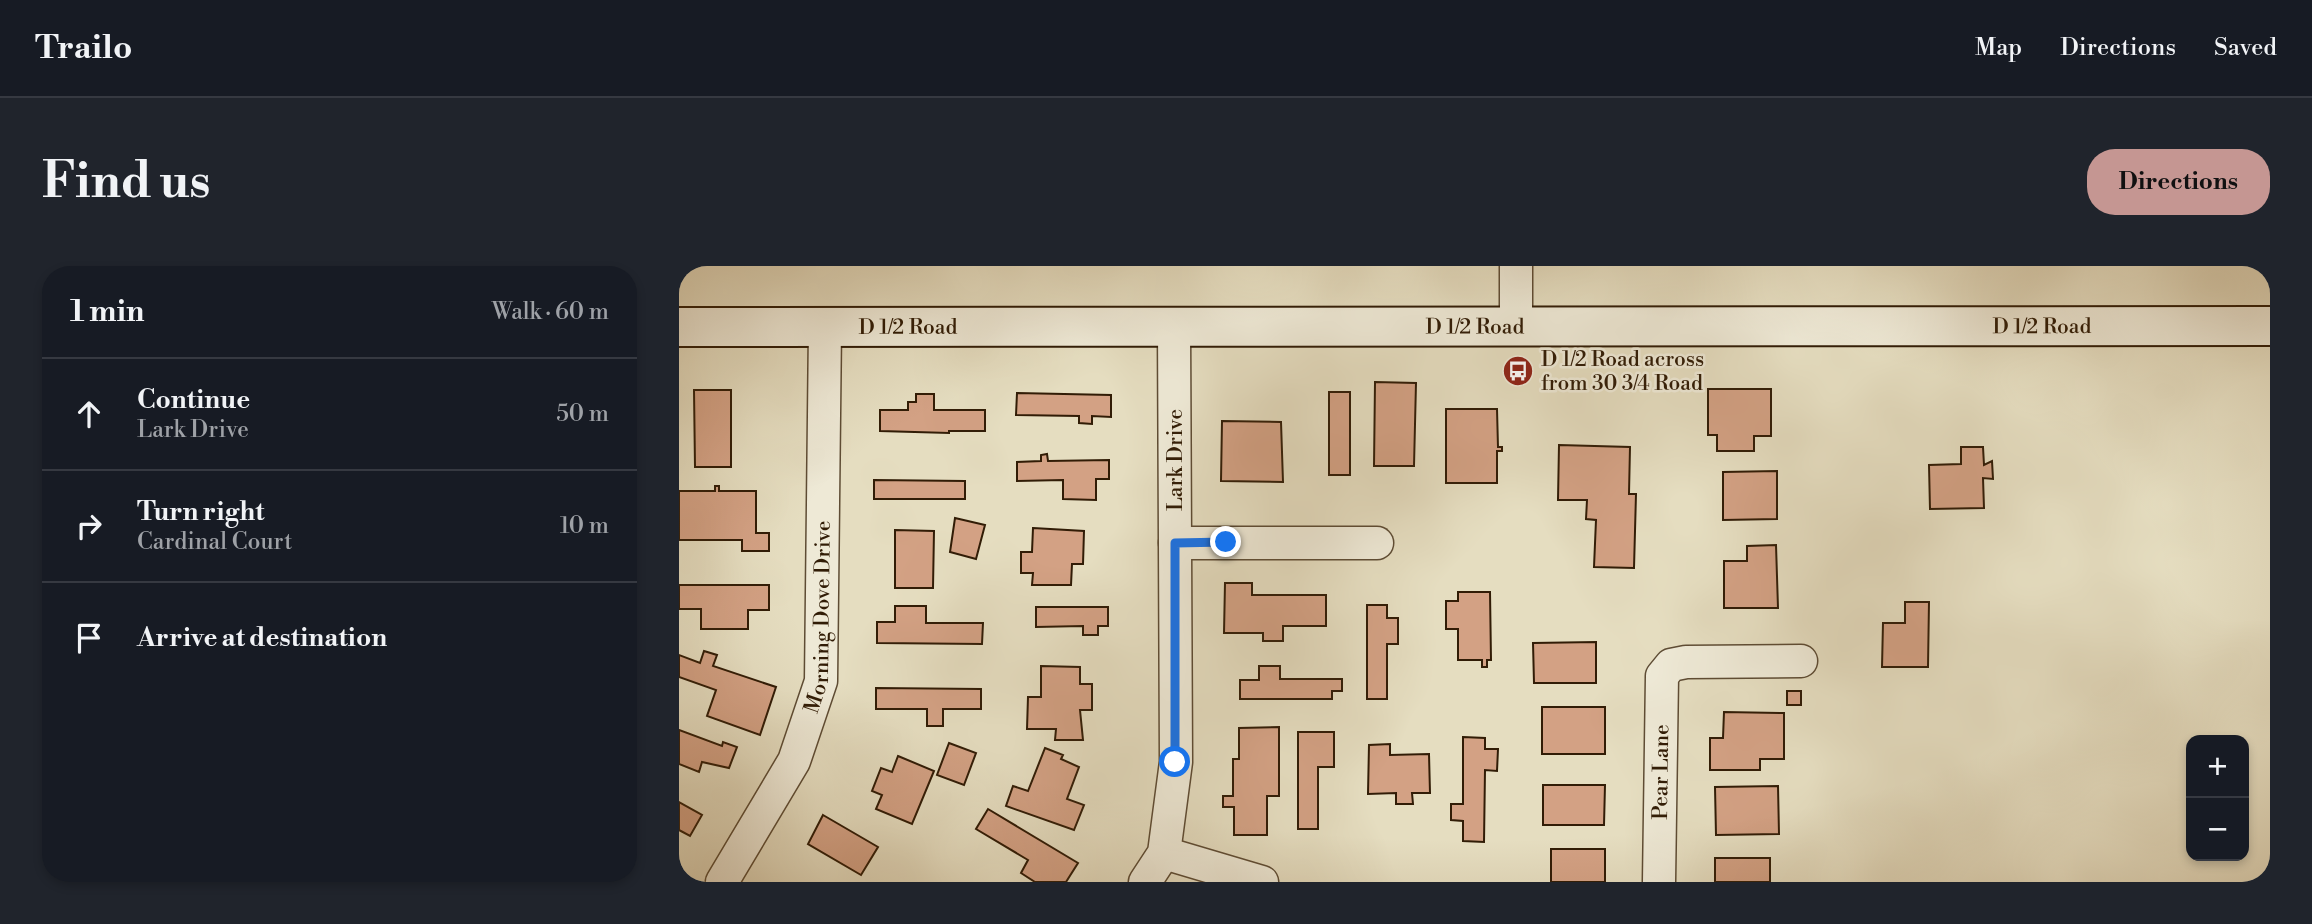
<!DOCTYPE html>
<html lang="en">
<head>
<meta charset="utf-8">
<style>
  body { margin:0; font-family:"Libre Bodoni",serif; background:#20242c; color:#f1f3f6 }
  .controls { position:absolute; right:21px; bottom:21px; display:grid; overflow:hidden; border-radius:14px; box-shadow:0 4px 10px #0003 }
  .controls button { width:63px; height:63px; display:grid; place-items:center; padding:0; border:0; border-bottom:2px solid #363941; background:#171b24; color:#f1f3f6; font:35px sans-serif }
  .stop { position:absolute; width:21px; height:21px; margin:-16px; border:5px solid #1a73e8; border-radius:50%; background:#fff }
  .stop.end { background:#1a73e8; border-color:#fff; box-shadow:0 2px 7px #0008 }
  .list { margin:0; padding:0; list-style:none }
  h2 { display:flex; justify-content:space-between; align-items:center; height:91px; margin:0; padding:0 28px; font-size:30px }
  h2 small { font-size:23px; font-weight:400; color:#9ea1a6 }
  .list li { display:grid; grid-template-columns:46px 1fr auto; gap:21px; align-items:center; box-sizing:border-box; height:112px; padding:0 28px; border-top:2px solid #363941 }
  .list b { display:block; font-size:26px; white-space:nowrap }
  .list p { margin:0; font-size:23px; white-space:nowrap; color:#9ea1a6 }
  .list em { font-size:23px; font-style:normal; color:#9ea1a6 }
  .icon { flex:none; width:38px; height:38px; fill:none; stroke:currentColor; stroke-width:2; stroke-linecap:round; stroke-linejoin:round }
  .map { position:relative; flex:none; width:1591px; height:616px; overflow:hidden; border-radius:28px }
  header { display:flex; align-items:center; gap:42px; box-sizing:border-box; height:98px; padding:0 35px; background:#171b24; border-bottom:2px solid #363941 }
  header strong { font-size:33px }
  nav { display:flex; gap:38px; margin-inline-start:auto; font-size:24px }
  .intro { display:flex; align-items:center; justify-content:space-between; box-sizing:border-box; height:168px; padding:0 42px }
  h1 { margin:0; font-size:49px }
  .button { padding:18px 32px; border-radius:28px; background:#c59692; color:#111; font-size:24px; font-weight:700 }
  main { display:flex; gap:42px; padding:0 42px }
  aside { flex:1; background:#171b24; border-radius:28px; box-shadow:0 4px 10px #0003 }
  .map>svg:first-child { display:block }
  .building { fill:#d3a184; stroke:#311c06; stroke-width:2 }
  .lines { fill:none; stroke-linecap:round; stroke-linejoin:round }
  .minor-casing { stroke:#5e4c34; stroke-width:35 }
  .secondary-casing { stroke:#311c06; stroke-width:42 }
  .minor { stroke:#eee9d6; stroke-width:32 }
  .secondary { stroke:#eee9d6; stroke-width:38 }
  .route { stroke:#1a73e8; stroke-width:9 }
  .labels { text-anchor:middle; stroke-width:5; stroke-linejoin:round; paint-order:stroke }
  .street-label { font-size:21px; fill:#311c06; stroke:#eee9d6 }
  .poi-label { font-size:21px; fill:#311c06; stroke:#eee9d6; text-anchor:start }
</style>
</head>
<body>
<header>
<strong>Trailo</strong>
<nav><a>Map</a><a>Directions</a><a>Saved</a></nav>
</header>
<div class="intro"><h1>Find us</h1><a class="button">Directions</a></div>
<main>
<aside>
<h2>1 min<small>Walk · 60 m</small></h2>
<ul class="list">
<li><svg class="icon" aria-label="ahead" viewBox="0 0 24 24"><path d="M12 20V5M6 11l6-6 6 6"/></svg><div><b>Continue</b><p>Lark Drive</p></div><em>50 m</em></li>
<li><svg class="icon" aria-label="right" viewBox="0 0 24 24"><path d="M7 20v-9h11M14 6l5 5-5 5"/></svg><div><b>Turn right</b><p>Cardinal Court</p></div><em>10 m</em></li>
<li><svg class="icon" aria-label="arrive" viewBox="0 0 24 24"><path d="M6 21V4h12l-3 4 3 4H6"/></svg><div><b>Arrive at destination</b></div></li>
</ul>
</aside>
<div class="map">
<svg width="1591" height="616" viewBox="0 0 1591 616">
  <rect width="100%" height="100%" fill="#e5ddc0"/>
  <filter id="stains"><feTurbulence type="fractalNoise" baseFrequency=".00286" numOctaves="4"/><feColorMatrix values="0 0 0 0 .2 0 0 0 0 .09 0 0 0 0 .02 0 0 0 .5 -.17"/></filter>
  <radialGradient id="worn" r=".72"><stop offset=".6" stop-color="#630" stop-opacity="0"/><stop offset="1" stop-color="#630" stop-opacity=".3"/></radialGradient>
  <g class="building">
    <polygon points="696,116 737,117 735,200 695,200"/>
    <polygon points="1029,123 1092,123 1092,170 1075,170 1075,185 1038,185 1038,169 1029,169"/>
    <polygon points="15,124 52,124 52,201 16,201"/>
    <rect x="650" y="126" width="21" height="83"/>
    <polygon points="338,127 432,129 432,151 413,150 413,158 400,157 400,150 337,149"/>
    <polygon points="237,128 255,128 255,144 306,144 306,165 270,165 270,167 201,165 201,144 229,144 229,136 237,136"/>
    <polygon points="767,143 818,143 819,181 823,181 823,185 818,185 818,217 767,217"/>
    <polygon points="543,155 602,156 604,216 542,215"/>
    <polygon points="880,179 951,181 950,228 957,228 955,302 915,301 917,254 907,253 908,234 879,234"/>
    <polygon points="1282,181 1304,181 1305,199 1313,195 1314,213 1304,212 1305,242 1251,243 1250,199 1282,198"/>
    <polygon points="368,188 369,195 430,194 430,213 417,213 417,234 384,233 384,214 338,215 338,196 362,195 362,189"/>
    <polygon points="1098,205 1098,253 1044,254 1044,206"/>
    <polygon points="195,214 286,215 286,233 195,233"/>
    <polygon points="36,220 40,220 40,225 77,225 77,267 90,267 90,285 63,285 63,274 0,274 0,225 36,225"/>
    <polygon points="276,252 306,259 297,293 271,286"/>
    <polygon points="354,262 405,265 404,298 393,298 392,319 353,319 354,307 342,307 342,286 353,286"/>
    <polygon points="216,264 255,265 254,322 216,322"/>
    <polygon points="1097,279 1099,342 1045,342 1045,295 1068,295 1068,280"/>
    <polygon points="546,317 573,317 573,329 647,329 647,360 604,360 604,375 584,375 584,367 545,367"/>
    <polygon points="0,319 90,319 90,344 69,344 69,363 22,363 22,343 0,343"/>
    <polygon points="779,326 811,326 812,394 808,394 808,401 803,401 803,394 779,394 779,363 767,363 767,335 779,335"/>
    <polygon points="1226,336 1250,336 1249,401 1203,401 1204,357 1226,357"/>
    <polygon points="688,339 708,339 708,352 719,352 719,378 708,378 708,433 688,433"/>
    <polygon points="216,340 247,340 247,357 304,357 303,378 198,377 198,356 216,356"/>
    <polygon points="357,341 429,341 429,360 419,360 419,369 404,369 404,360 357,361"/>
    <polygon points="917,376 917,417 855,417 854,377"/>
    <polygon points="25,385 38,389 34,400 97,421 81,469 28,450 37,424 0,411 0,389 21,397"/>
    <polygon points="362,400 401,401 401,418 413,418 413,444 401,444 404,474 376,474 377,463 348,463 349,431 362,431"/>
    <polygon points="580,400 601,400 601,413 663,413 663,425 653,425 653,433 561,433 561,414 580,414"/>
    <polygon points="197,422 302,423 302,443 264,443 264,460 248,460 248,443 197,443"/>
    <rect x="1108" y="425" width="14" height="14"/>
    <rect x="863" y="441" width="63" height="47"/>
    <polygon points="1045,446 1105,447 1105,493 1081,493 1081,504 1031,504 1031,472 1044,472"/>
    <polygon points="600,461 600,530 588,530 588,569 555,569 555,541 544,541 544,530 554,530 554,493 560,493 560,462"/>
    <polygon points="0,464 43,480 44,476 58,481 50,502 23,496 20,506 0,498"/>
    <polygon points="619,466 655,466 655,501 639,501 639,563 619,563"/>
    <polygon points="784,471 806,472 806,483 819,483 818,505 806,504 805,576 784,575 784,555 772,554 772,538 784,538"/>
    <polygon points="270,477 297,487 285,519 258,509"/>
    <polygon points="711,478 711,489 750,488 751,527 733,527 734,538 717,538 717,527 689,528 690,479"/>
    <polygon points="366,482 384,489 382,493 400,501 388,533 405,539 395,564 327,540 334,520 349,525"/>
    <polygon points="219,490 255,505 233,558 197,543 203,529 193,525 202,502 213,506"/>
    <polygon points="864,519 926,519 925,559 864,559"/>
    <polygon points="1099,520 1100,568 1037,569 1036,521"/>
    <polygon points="0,536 23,549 11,570 0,564"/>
    <polygon points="309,543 399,597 387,616 356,616 342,607 349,594 297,563"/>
    <polygon points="144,549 199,581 182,609 129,578"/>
    <rect x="872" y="583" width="54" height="33"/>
    <rect x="1036" y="592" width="55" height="24"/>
  </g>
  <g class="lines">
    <g class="minor-casing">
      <g id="minor">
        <polyline points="837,0 837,60"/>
        <polyline points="496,277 698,277"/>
        <polyline points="485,587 583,616"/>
        <path id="s1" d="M43,616L115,495L142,415L146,61"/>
        <polyline points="466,616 485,587 497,496 495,61"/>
        <path id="s2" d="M980,616L983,410L992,399L1007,396L1122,395"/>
      </g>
    </g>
    <g class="secondary-casing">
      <g id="secondary">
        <path id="s3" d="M0,61L1591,60"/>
      </g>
    </g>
    <use href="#minor" class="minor"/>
    <use href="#secondary" class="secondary"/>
  </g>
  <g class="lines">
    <polyline class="route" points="496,496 496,277 547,276"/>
  </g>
  <defs>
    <g id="bus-disc" transform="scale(1.575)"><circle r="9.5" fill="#8f2418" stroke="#eee9d6"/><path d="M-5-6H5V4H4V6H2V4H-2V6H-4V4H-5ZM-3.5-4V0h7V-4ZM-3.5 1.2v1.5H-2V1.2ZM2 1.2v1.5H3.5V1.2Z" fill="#fff"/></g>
  </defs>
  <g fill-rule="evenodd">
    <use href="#bus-disc" x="839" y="105"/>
  </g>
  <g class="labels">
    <g class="street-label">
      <text dy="7" stroke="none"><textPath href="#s3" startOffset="796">D 1/2 Road</textPath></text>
      <text dy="7" stroke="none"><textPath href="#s3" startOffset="1363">D 1/2 Road</textPath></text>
      <text dy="7" stroke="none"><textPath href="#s3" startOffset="229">D 1/2 Road</textPath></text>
      <text transform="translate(496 194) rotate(-90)" y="7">Lark Drive</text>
      <text dy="7" stroke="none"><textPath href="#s1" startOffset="289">Morning Dove Drive</textPath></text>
      <text dy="7" stroke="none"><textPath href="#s2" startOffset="110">Pear Lane</textPath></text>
    </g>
    <g class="poi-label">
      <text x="862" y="100">D 1/2 Road across<tspan x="862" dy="24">from 30 3/4 Road</tspan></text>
    </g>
  </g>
  <rect width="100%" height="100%" filter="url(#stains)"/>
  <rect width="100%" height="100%" fill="url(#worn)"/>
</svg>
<div class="controls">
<button>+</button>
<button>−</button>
</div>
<div class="stop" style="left:496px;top:496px"></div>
<div class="stop end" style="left:547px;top:276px"></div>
</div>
</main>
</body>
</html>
